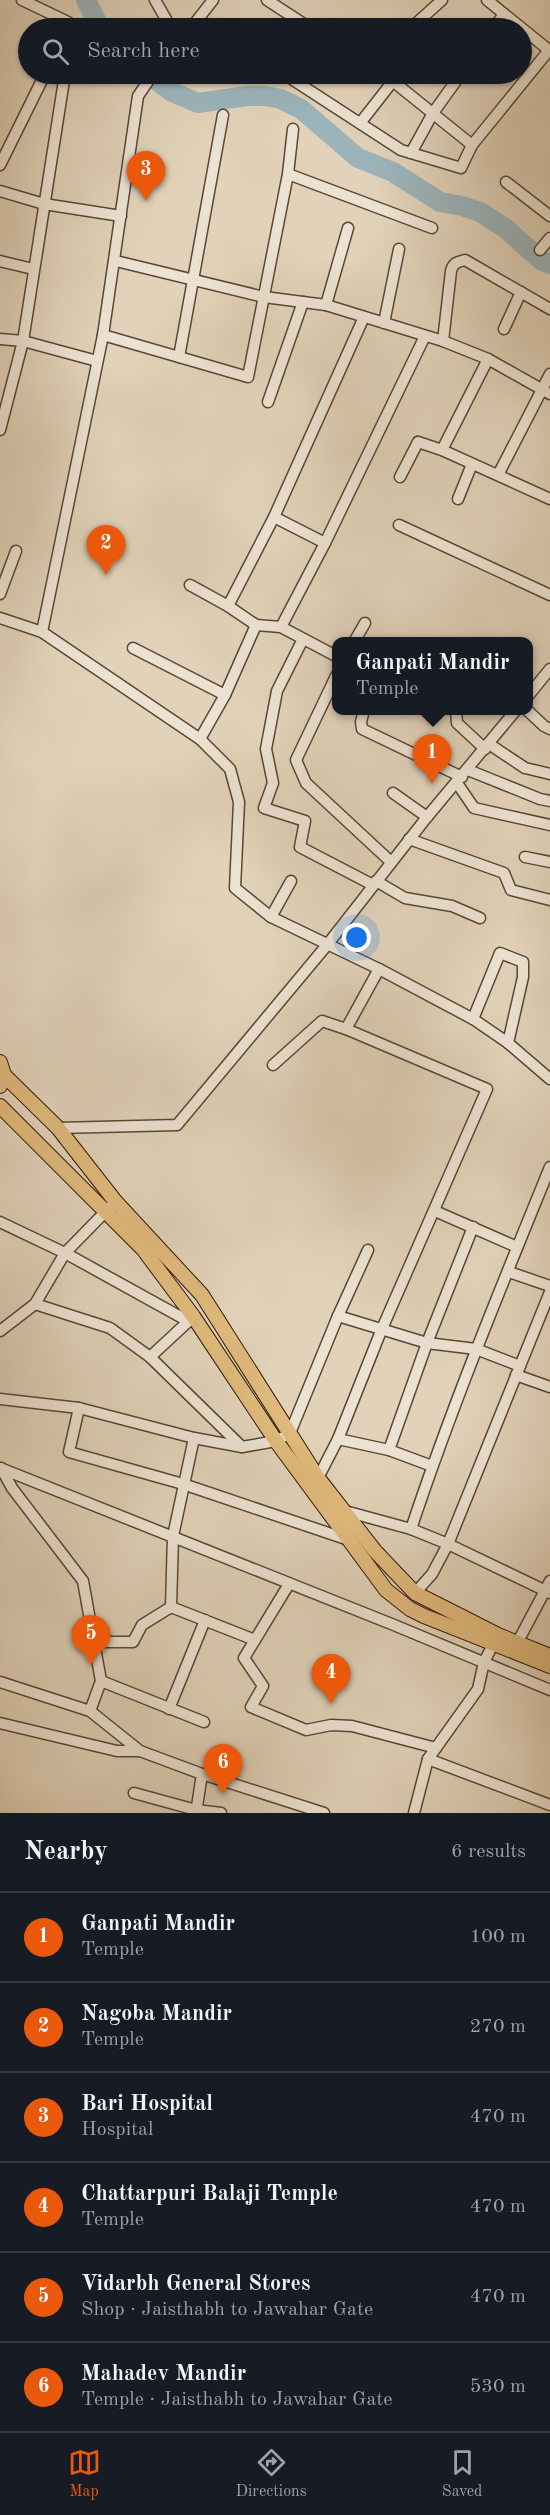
<!DOCTYPE html>
<html lang="en">
<head>
<meta charset="utf-8">
<style>
  body { margin:0; font-family:"Old Standard TT",serif; background:#242831; color:#f1f3f6 }
  .you { position:absolute; left:357px; top:938px; width:21px; height:21px; margin:-15px; border:4px solid #fff; border-radius:50%; background:#1a73e8; box-shadow:0 0 0 9px #1a73e833 }
  .badge { display:grid; place-items:center; width:39px; height:39px; border-radius:50%; background:#ea580c; color:#fff; font-size:20px; font-weight:700 }
  .pin { position:absolute; translate:-50% -50px; filter:drop-shadow(0 2px 3px #0008) }
  .pin::after { content:''; position:absolute; top:32px; width:21px; height:18px; background:inherit; clip-path:polygon(0 0,100% 0,50% 100%) }
  .popup { position:absolute; left:332px; top:637px; width:201px; height:78px; box-sizing:border-box; display:grid; place-content:center; border-radius:12px; background:#171b24; filter:drop-shadow(0 2px 4px #0005); font-size:20px; white-space:nowrap; color:#9ea1a6 }
  .popup b { font-size:22px; color:#f1f3f6 }
  .popup::after { content:''; position:absolute; left:50%; top:100%; margin-left:-12px; border:12px solid transparent; border-top-color:#171b24 }
  .list { margin:0; padding:0; list-style:none }
  h2 { display:flex; justify-content:space-between; align-items:center; height:78px; margin:0; padding:0 24px; font-size:26px }
  h2 small { font-size:20px; font-weight:400; color:#9ea1a6 }
  .list li { display:grid; grid-template-columns:39px 1fr auto; gap:18px; align-items:center; box-sizing:border-box; height:90px; padding:0 24px; border-top:2px solid #363941 }
  .list b { display:block; font-size:22px; white-space:nowrap }
  .list p { margin:0; font-size:20px; white-space:nowrap; color:#9ea1a6 }
  .list em { font-size:20px; font-style:normal; color:#9ea1a6 }
  .icon { flex:none; width:33px; height:33px; fill:none; stroke:currentColor; stroke-width:2; stroke-linecap:round; stroke-linejoin:round }
  .map { position:relative; flex:none; width:550px; height:1813px; overflow:hidden }
  .search { position:absolute; background:#171b24; box-shadow:0 2px 4px #0004; left:18px; right:18px; top:18px; height:66px; display:flex; align-items:center; gap:15px; box-sizing:border-box; padding:0 21px; border-radius:33px; color:#9ea1a6; font-size:22px }
  .sheet { height:618px; background:#171b24 }
  nav { display:flex; justify-content:space-around; align-items:center; box-sizing:border-box; height:84px; border-top:2px solid #363941; background:#171b24; font-size:16px; color:#9ea1a6 }
  nav a { display:grid; justify-items:center; gap:3px }
  nav .on { color:#ea580c }
  .map>svg:first-child { display:block }
  .lines { fill:none; stroke-linecap:round; stroke-linejoin:round }
  .river { stroke:#9bb4bb; stroke-width:20 }
  .minor-casing { stroke:#594733; stroke-width:13 }
  .major-casing { stroke:#2c1906; stroke-width:16 }
  .minor { stroke:#ece2d2; stroke-width:10 }
  .major { stroke:#e0b97c; stroke-width:14 }
</style>
</head>
<body>
<div class="map">
<svg width="550" height="1813" viewBox="0 0 550 1813">
  <rect width="100%" height="100%" fill="#e1d2b9"/>
  <filter id="stains"><feTurbulence type="fractalNoise" baseFrequency=".00333" numOctaves="4"/><feColorMatrix values="0 0 0 0 .2 0 0 0 0 .09 0 0 0 0 .02 0 0 0 .5 -.17"/></filter>
  <radialGradient id="worn" r=".72"><stop offset=".6" stop-color="#630" stop-opacity="0"/><stop offset="1" stop-color="#630" stop-opacity=".3"/></radialGradient>
  <g class="lines">
    <g class="river">
      <polyline points="86,0 100,28"/>
      <polyline points="148,74 172,92 198,103 247,96 265,96 281,99 301,109 358,158 393,172 440,202 462,206 480,212 505,228 541,260 550,264"/>
    </g>
    <g class="minor-casing">
      <g id="minor">
        <polyline points="22,0 68,22 66,28"/>
        <polyline points="155,0 171,28"/>
        <polyline points="267,0 310,28"/>
        <polyline points="487,0 550,51"/>
        <polyline points="191,28 213,0"/>
        <polyline points="411,28 442,0"/>
        <polyline points="494,28 504,14"/>
        <polyline points="284,74 401,150 461,168 472,145 550,49"/>
        <polyline points="384,74 472,145"/>
        <polyline points="361,122 393,81"/>
        <polyline points="411,153 433,113 461,74"/>
        <polyline points="0,165 45,74"/>
        <polyline points="288,174 432,228"/>
        <polyline points="506,182 550,216"/>
        <polyline points="0,191 44,204 121,216"/>
        <polyline points="540,250 550,238"/>
        <polyline points="0,261 33,269"/>
        <polyline points="116,261 264,297 326,305 443,341 488,359 550,394"/>
        <polyline points="326,305 348,228"/>
        <polyline points="384,323 399,249"/>
        <polyline points="504,329 521,292"/>
        <polyline points="103,335 248,377 288,174 293,129"/>
        <polyline points="0,339 23,341 97,361"/>
        <path d="M443,341L451,271C453,263 457,262 465,260L550,309"/>
        <polyline points="179,357 223,115"/>
        <polyline points="268,402 303,302"/>
        <polyline points="0,430 23,341 65,74"/>
        <polyline points="442,450 488,359"/>
        <polyline points="498,475 550,374"/>
        <polyline points="400,477 418,442 442,450 550,499"/>
        <polyline points="458,499 472,464"/>
        <polyline points="274,517 325,543"/>
        <polyline points="399,525 550,595"/>
        <polyline points="190,585 228,606 256,625 281,627 336,656"/>
        <polyline points="0,594 16,551"/>
        <polyline points="228,606 274,517 364,317"/>
        <polyline points="0,618 42,632 200,739 230,769 239,802 235,888 271,917 379,969 473,1019 508,1043 550,1079"/>
        <polyline points="281,627 325,543 425,336"/>
        <polyline points="42,632 103,335 138,96 153,74"/>
        <polyline points="303,639 277,691 266,749 273,783 264,808 305,821 300,847 373,885"/>
        <polyline points="354,642 365,623"/>
        <polyline points="133,648 225,695"/>
        <polyline points="336,676 296,760 306,783 391,862"/>
        <polyline points="528,696 550,669"/>
        <polyline points="364,710 361,722 362,729 462,777"/>
        <polyline points="456,710 457,723 485,749"/>
        <polyline points="527,710 544,726 550,729"/>
        <polyline points="200,739 225,695 256,625"/>
        <polyline points="489,744 525,768 550,774"/>
        <polyline points="468,770 540,799 550,801"/>
        <polyline points="457,783 474,808 550,825"/>
        <polyline points="393,793 427,817"/>
        <polyline points="409,839 504,873 511,890 550,900"/>
        <polyline points="525,857 550,862"/>
        <polyline points="376,881 405,898 452,906 480,918"/>
        <polyline points="271,917 291,881"/>
        <polyline points="473,1019 500,953 523,962 523,977 508,1043"/>
        <polyline points="273,1065 322,1021 346,1029 379,969"/>
        <polyline points="58,1128 177,1125 327,945 427,817 516,710"/>
        <polyline points="435,1211 517,1247"/>
        <polyline points="0,1222 65,1253 188,1321"/>
        <polyline points="509,1272 550,1286"/>
        <polyline points="35,1304 110,1328 150,1357 242,1447"/>
        <polyline points="338,1316 427,1343 476,1349 520,1366"/>
        <polyline points="0,1331 35,1304 65,1253 110,1207"/>
        <polyline points="150,1357 192,1318"/>
        <polyline points="516,1375 550,1387"/>
        <polyline points="0,1399 79,1408 194,1438 242,1447 276,1441 290,1433 338,1316 368,1250"/>
        <polyline points="79,1408 69,1452 183,1484 349,1540"/>
        <polyline points="194,1438 173,1536 171,1607 255,1640"/>
        <polyline points="338,1439 389,1450 432,1466"/>
        <polyline points="389,1450 427,1343 473,1227"/>
        <polyline points="0,1468 394,1625 550,1690"/>
        <polyline points="1,1468 12,1488 83,1581 101,1681 90,1711"/>
        <polyline points="318,1478 338,1439 381,1331 487,1089 346,1029"/>
        <polyline points="345,1511 411,1529 448,1544 550,1593"/>
        <path d="M411,1529C452,1406 501,1287 550,1167"/>
        <polyline points="289,1584 244,1658 263,1686 251,1707 306,1730 331,1725 352,1726 436,1748"/>
        <polyline points="415,1593 432,1574 448,1544 550,1292"/>
        <polyline points="93,1642 133,1642 142,1625 171,1607"/>
        <polyline points="514,1649 550,1581"/>
        <polyline points="101,1681 204,1722"/>
        <polyline points="0,1682 90,1711 140,1751 202,1774 324,1813"/>
        <polyline points="169,1709 205,1620"/>
        <polyline points="0,1723 117,1751 140,1751"/>
        <polyline points="428,1759 550,1805"/>
        <polyline points="134,1793 196,1810 221,1813"/>
        <polyline points="196,1813 202,1774"/>
        <polyline points="414,1813 428,1759 478,1689 484,1662 497,1637"/>
      </g>
    </g>
    <g class="major-casing">
      <g id="major">
        <polyline points="0,1062 4,1075 0,1086"/>
        <polyline points="4,1075 58,1128 115,1201 202,1295 318,1478 375,1551 415,1593 498,1635 550,1656"/>
        <polyline points="0,1106 143,1249 193,1316 276,1441 386,1590 410,1609 424,1616 550,1666"/>
      </g>
    </g>
    <use href="#minor" class="minor"/>
    <use href="#major" class="major"/>
  </g>
  <rect width="100%" height="100%" filter="url(#stains)"/>
  <rect width="100%" height="100%" fill="url(#worn)"/>
</svg>
<div class="you"></div>
<div class="pin badge" style="left:432px;top:784px">1</div>
<div class="popup"><b>Ganpati Mandir</b>Temple</div>
<div class="pin badge" style="left:106px;top:575px">2</div>
<div class="pin badge" style="left:146px;top:201px">3</div>
<div class="pin badge" style="left:331px;top:1704px">4</div>
<div class="pin badge" style="left:91px;top:1665px">5</div>
<div class="pin badge" style="left:223px;top:1794px">6</div>
<div class="search"><svg class="icon" aria-label="search" viewBox="0 0 24 24"><circle cx="10" cy="10" r="6"/><path d="M15 15l6 6"/></svg>Search here</div>
</div>
<section class="sheet">
<h2>Nearby<small>6 results</small></h2>
<ul class="list">
<li><span class="badge">1</span><div><b>Ganpati Mandir</b><p>Temple</p></div><em>100 m</em></li>
<li><span class="badge">2</span><div><b>Nagoba Mandir</b><p>Temple</p></div><em>270 m</em></li>
<li><span class="badge">3</span><div><b>Bari Hospital</b><p>Hospital</p></div><em>470 m</em></li>
<li><span class="badge">4</span><div><b>Chattarpuri Balaji Temple</b><p>Temple</p></div><em>470 m</em></li>
<li><span class="badge">5</span><div><b>Vidarbh General Stores</b><p>Shop · Jaisthabh to Jawahar Gate</p></div><em>470 m</em></li>
<li><span class="badge">6</span><div><b>Mahadev Mandir</b><p>Temple · Jaisthabh to Jawahar Gate</p></div><em>530 m</em></li>
</ul>
</section>
<nav>
<a class="on"><svg class="icon" aria-label="map" viewBox="0 0 24 24"><path d="M3 6l6-2 6 2 6-2v14l-6 2-6-2-6 2zM9 4v14M15 6v14"/></svg>Map</a>
<a><svg class="icon" aria-label="directions" viewBox="0 0 24 24"><path d="M12 3l9 9-9 9-9-9zM9 14v-3h6M13 9l2 2-2 2"/></svg>Directions</a>
<a><svg class="icon" aria-label="saved" viewBox="0 0 24 24"><path d="M7 4h10v16l-5-4-5 4z"/></svg>Saved</a>
</nav>
</body>
</html>
